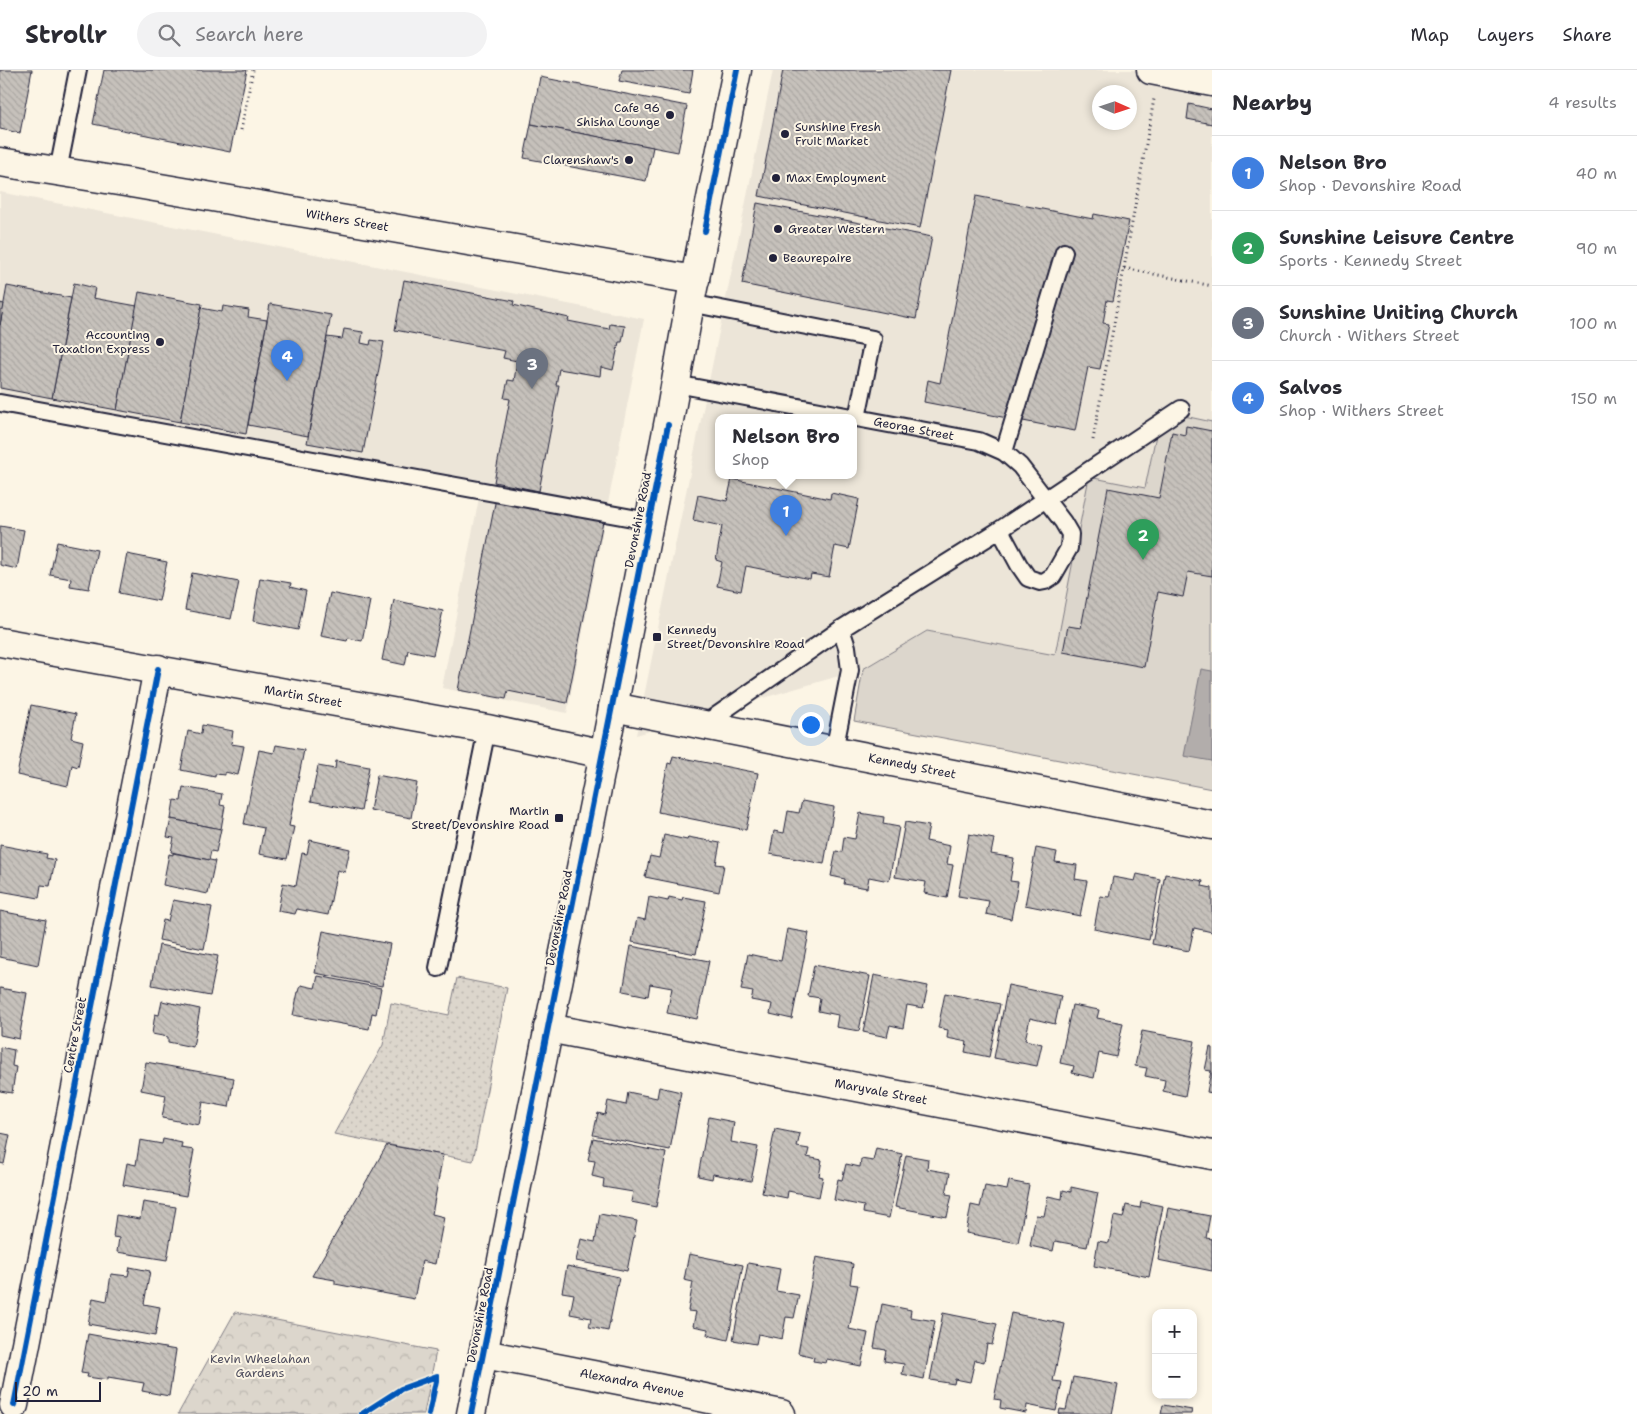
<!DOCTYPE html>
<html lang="en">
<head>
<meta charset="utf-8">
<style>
  body { margin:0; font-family:"Shantell Sans",sans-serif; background:#f2f2f3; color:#2b2b33 }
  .controls { position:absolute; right:15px; bottom:15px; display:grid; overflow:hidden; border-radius:10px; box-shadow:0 2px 8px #0003 }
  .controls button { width:45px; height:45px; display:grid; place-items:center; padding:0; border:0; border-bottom:1px solid #e1e1e2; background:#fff; color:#2b2b33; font:25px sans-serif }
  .compass { position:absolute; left:1092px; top:15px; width:45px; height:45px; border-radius:50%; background:#fff; box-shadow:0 2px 8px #0003; rotate:93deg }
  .scale { position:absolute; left:15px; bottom:12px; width:86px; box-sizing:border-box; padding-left:5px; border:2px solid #22223b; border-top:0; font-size:14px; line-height:18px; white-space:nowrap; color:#22223b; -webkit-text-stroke:4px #fcf5e5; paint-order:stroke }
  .you { position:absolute; left:810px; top:654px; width:18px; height:18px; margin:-12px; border:4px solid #fff; border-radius:50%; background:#1a73e8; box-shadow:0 0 0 8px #1a73e833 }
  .badge { display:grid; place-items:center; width:32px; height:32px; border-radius:50%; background:#b45309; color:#fff; font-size:16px; font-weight:700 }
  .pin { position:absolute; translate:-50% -41px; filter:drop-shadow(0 1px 2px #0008) }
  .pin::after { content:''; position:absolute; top:26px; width:18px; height:15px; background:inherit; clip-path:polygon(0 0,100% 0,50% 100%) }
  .popup { position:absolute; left:715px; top:344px; width:142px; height:65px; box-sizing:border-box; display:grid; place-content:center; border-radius:10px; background:#fff; filter:drop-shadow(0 1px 4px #0005); font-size:16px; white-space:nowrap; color:#7c7c81 }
  .popup b { font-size:19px; color:#2b2b33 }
  .popup::after { content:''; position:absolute; left:50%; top:100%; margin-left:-10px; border:10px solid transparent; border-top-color:#fff }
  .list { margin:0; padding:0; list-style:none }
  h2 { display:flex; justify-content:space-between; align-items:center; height:65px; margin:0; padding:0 20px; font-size:21px }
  h2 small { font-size:16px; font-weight:400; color:#7c7c81 }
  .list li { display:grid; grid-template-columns:32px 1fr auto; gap:15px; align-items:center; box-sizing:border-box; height:75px; padding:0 20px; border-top:1px solid #e1e1e2 }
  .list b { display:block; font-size:19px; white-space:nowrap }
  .list p { margin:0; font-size:16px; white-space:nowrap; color:#7c7c81 }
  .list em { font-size:16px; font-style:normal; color:#7c7c81 }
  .icon { flex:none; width:28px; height:28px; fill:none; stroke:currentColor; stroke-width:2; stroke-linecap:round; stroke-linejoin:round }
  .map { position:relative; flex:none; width:1212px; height:1344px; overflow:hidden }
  header { display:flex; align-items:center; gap:30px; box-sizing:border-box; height:70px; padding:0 25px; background:#fff; border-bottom:1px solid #e1e1e2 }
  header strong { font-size:24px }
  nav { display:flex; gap:28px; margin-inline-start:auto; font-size:18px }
  .search { width:350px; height:45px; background:#f2f2f3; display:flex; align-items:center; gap:12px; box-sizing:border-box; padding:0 18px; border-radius:28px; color:#7c7c81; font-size:19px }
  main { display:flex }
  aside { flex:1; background:#fff }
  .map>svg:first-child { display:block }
  .built { fill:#ece5d8; fill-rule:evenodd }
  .forest { fill:url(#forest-crowns); stroke:#7f7c84 }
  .garden { fill:url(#garden-dots); stroke:#7f7c84 }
  .pitch { fill:#dcd6cc; stroke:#7f7c84 }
  .water { fill:#b2adab; stroke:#78757e }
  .building { fill:url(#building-back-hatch); stroke:#22223b }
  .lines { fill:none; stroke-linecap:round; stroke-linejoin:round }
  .lane-casing { stroke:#22223b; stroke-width:20 }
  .street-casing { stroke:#22223b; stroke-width:31 }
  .secondary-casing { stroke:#22223b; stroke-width:31 }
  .path { stroke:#22223b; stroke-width:3; stroke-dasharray:1 4; stroke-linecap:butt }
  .lane { stroke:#fcf5e5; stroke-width:16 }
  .street { stroke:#fcf5e5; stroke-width:28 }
  .secondary { stroke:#fcf5e5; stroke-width:28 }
  .cycleway-casing { stroke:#fcf5e5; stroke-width:9 }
  .cycleway { stroke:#0057b8; stroke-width:6 }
  .poi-dot { fill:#22223b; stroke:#fcf5e5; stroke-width:2 }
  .labels { text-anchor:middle; stroke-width:4; stroke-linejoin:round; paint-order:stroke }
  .poi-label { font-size:12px; fill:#22223b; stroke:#fcf5e5; text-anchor:start }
  .street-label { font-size:12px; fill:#22223b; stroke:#fcf5e5 }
  .park-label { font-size:12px; fill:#504f5f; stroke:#fcf5e5 }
</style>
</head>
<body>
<header>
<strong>Strollr</strong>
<div class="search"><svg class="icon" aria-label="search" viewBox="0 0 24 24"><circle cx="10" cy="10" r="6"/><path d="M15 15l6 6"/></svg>Search here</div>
<nav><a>Map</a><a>Layers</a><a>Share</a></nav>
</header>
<main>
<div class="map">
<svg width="1212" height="1344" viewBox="0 0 1212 1344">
  <defs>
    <pattern id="forest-crowns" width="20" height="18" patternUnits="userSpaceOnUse" patternTransform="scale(1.25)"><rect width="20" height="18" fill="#dcd6cc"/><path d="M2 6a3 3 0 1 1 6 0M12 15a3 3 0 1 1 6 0" fill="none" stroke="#bcb7b0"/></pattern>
    <pattern id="garden-dots" width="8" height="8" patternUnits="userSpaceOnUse" patternTransform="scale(1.25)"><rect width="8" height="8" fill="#dcd6cc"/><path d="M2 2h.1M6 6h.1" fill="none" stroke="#bcb7b0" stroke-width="1.8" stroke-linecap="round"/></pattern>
    <pattern id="building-back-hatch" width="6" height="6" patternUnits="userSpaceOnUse" patternTransform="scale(1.25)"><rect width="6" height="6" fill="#c6c1bb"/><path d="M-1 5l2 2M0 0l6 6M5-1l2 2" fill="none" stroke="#aaa6a2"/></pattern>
  </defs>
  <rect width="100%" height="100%" fill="#fcf5e5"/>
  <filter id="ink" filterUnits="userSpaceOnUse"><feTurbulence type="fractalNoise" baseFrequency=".02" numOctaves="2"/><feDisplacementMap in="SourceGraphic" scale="10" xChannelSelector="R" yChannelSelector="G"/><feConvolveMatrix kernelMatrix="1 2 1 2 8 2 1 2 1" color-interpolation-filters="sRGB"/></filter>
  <g filter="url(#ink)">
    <g class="built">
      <path d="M773,0H1212V352L1161,342L1146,418L1089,408L1055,586L927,561L863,599L636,665ZM1100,22H1130V52H1100ZM718,347H854V405H718Z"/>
      <polygon points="0,122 644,249 567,643 442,618 480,423 0,328"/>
    </g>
    <polygon class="forest" points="235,1242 436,1281 424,1344 178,1344"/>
    <polygon class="garden" points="457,908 507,918 473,1091 334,1064 383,975 391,933 449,945"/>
    <polygon class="pitch" points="1161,341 1212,352 1212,719 854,651 863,599 927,561 1055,585 1089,407 1145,418"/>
    <polygon class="water" points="1201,599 1212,601 1212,691 1184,686"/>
    <g class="building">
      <polygon points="0,0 32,0 20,63 0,59"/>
      <polygon points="104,0 247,0 230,82 93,54"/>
      <polygon points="622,0 693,0 689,24 619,11"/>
      <polygon points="783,0 951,0 920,158 759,126"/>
      <polygon points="540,7 687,36 678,82 531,54"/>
      <polygon points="1189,34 1212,39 1212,54 1187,49"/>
      <polygon points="531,54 653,77 646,111 524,88"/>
      <polygon points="976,126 1093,149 1094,144 1129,151 1113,231 1107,230 1103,253 1109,254 1100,299 1088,297 1075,361 924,332 928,310 940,313"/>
      <polygon points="757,133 932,167 916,249 742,214"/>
      <polygon points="404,210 514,231 513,235 569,248 568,251 609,259 610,254 625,256 622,272 619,272 613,300 601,297 600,306 559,299 556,315 559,315 539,421 494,412 510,329 504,328 508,310 514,311 517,291 503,288 505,281 395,260"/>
      <polygon points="74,213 95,218 93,228 137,236 117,340 52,328"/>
      <polygon points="7,216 71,228 52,328 0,318 0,255"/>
      <polygon points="139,222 202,234 180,352 117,340"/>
      <polygon points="0,233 4,234 0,255"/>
      <polygon points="270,234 331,245 308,366 248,355"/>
      <polygon points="223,236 249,240 248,247 267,250 246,364 180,352 201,238 222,242"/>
      <polygon points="344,259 363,262 361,273 370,275 371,270 384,272 363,383 307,373 327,267 342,269"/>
      <polygon points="1186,356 1212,361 1212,506 1188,502 1183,527 1158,522 1144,597 1063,582 1068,556 1081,558 1108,418 1159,428 1172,362 1185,365"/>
      <polygon points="732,409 830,429 831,423 859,429 849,479 835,476 829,507 811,504 810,509 746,496 741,521 717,516 722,492 716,490 722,456 693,450 698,425 727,431"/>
      <polygon points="496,428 527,436 603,451 567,633 508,621 506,629 458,620"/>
      <polygon points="0,456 24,460 17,499 0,495"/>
      <polygon points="57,472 97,480 89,519 70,516 71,509 50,505"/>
      <polygon points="127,484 167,492 159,531 119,523"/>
      <polygon points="192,503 239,512 231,549 185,540"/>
      <polygon points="260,508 291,513 290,517 306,521 298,560 253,551"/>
      <polygon points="330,523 370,531 362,571 348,568 347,571 321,566"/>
      <polygon points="394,530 443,541 433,585 408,580 405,595 382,590"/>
      <polygon points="31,635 76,644 71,668 83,671 78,697 72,695 68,716 17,705"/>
      <polygon points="202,655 233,661 231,674 244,676 238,705 225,702 225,705 215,704 215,707 181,700 188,661 201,664"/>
      <polygon points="276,675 304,680 289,756 294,757 287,789 259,784 264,758 244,754 259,680 274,683"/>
      <polygon points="673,686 758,703 746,760 658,742 668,693 671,694"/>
      <polygon points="336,691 369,697 361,741 311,731 318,696 335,699"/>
      <polygon points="377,705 417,713 411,748 370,740"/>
      <polygon points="183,717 222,724 220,735 225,736 221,759 171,749 174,730 181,731"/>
      <polygon points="802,731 834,737 824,794 770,784 774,761 784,763 788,741 799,743"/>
      <polygon points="860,743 884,747 883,754 899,757 889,811 869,807 867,818 844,814 845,809 831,806 836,781 842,782 844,767 855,769"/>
      <polygon points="171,749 221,759 216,782 211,781 209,790 171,782 174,768 167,767"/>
      <polygon points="905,752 929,756 926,771 950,776 947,794 953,795 947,828 924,823 926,812 895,807"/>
      <polygon points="969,764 994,769 991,784 1014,788 1010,811 1018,812 1011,849 986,844 989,831 958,826"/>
      <polygon points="664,765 687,770 688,767 720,773 716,794 724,795 719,822 645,807 650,786 659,788"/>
      <polygon points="310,770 350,779 345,802 337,800 328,845 297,839 295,844 278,841 283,813 296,816 302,783 307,784"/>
      <polygon points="0,775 47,784 46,788 55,790 50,816 41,815 39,828 0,821"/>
      <polygon points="1036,778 1057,782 1055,792 1077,795 1075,809 1087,811 1080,846 1025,835"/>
      <polygon points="173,783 215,791 208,824 163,815 169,784 173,785"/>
      <polygon points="1137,804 1160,809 1149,870 1094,859 1100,826 1109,827 1113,807 1135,811"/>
      <polygon points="1165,804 1203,811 1202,816 1212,818 1212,862 1194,858 1189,881 1152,874"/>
      <polygon points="649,827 668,831 669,827 682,830 683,827 706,831 696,884 632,872 637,848 645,850"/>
      <polygon points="173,830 212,837 204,879 159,870 163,850 168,851"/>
      <polygon points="0,841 46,850 38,895 0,887"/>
      <polygon points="787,859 809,863 792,949 770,944 772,934 751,930 753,922 741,920 748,884 781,891"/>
      <polygon points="323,861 390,874 382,916 315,903"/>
      <polygon points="159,875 218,886 210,926 152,915"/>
      <polygon points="631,876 709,891 697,949 667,943 672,918 650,914 648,926 623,921"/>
      <polygon points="814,895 870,906 859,961 836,957 838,945 818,941 820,928 808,926"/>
      <polygon points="874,905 928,916 923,938 907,935 903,958 890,955 887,967 863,962"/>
      <polygon points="318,906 381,918 376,944 372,943 369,959 293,945 298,922 299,922 301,915 315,918"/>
      <polygon points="1008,915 1061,926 1055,954 1030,948 1025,970 1042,974 1037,996 994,988"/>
      <polygon points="0,918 27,923 19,969 0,965"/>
      <polygon points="945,923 1000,934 989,987 965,982 967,972 947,968 948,960 938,958"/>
      <polygon points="162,931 200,939 193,977 168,972 168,967 152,964 155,944 159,945"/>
      <polygon points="1072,935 1099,940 1097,948 1123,953 1116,987 1099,983 1094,1008 1072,1003 1074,996 1060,993"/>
      <polygon points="1142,961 1195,971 1185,1026 1163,1021 1165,1010 1145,1006 1147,998 1135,996"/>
      <polygon points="0,977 14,980 12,996 16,997 12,1023 0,1021"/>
      <polygon points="1210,977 1212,978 1212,1023 1207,1022 1211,1001 1205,1000"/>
      <polygon points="146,992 234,1008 229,1037 203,1032 199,1055 162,1048 166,1025 141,1020"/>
      <polygon points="659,1017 681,1022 670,1080 593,1065 598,1043 605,1045 608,1031 626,1035 628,1022 657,1028"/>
      <polygon points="709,1047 734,1052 731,1072 758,1077 751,1111 713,1104 712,1109 698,1106"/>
      <polygon points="775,1059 800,1064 797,1077 809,1079 807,1087 822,1090 819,1106 823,1107 819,1127 788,1121 787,1128 762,1123"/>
      <polygon points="0,1063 10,1065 4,1094 0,1093"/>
      <polygon points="593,1068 666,1083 656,1137 631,1132 633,1122 603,1117 604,1109 592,1106 595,1091 588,1090"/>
      <polygon points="163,1069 182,1073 181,1078 194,1080 186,1126 123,1115 127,1093 136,1095 140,1070 162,1074"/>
      <polygon points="387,1075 443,1085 432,1144 444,1147 435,1194 422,1191 414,1229 335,1214 335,1210 312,1206"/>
      <polygon points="876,1078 902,1084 889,1148 863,1143 864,1136 834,1130 838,1109 842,1110 846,1094 860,1097 861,1089 873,1091"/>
      <polygon points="906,1085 928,1089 927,1099 950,1103 946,1124 952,1125 947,1147 895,1137"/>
      <polygon points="1009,1111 1029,1115 1018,1173 966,1163 971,1135 980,1137 985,1116 1007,1120"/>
      <polygon points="1071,1117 1098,1123 1087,1177 1055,1171 1053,1181 1030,1176 1036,1145 1044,1146 1048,1126 1062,1129 1063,1120 1071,1122"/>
      <polygon points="143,1132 176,1137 167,1190 117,1182 119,1168 113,1167 116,1145 140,1149"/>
      <polygon points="1141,1132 1163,1136 1149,1207 1094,1196 1098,1171 1109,1173 1114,1146 1123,1148 1126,1135 1140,1138"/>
      <polygon points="1168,1138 1210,1146 1206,1168 1212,1169 1212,1201 1158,1190"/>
      <polygon points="600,1144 637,1151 627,1201 576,1191 581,1169 595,1172"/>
      <polygon points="689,1184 743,1195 728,1270 707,1265 708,1259 693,1256 696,1242 688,1241 693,1212 684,1210"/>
      <polygon points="816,1187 853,1194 850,1214 858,1215 849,1259 868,1263 861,1296 827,1289 826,1293 813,1291 814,1287 798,1283"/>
      <polygon points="748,1193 780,1199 776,1221 799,1225 794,1248 786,1247 782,1269 758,1264 756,1274 733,1270"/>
      <polygon points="567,1196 619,1207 608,1261 589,1257 591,1248 570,1244 574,1224 562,1222"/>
      <polygon points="130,1197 150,1201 144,1234 160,1237 155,1266 88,1254 93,1228 107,1231 111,1204 128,1206"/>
      <polygon points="882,1234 911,1240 910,1247 935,1251 924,1309 902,1304 904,1294 884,1291 886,1280 874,1278"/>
      <polygon points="943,1243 997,1254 992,1275 987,1274 984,1292 975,1290 970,1312 955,1309 954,1314 930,1310"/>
      <polygon points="1011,1243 1065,1254 1053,1311 1062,1312 1056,1341 1027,1335 1026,1343 1000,1338 1001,1330 994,1329"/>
      <polygon points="88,1264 176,1280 169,1326 142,1321 144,1313 108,1307 108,1310 87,1307 88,1304 81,1303"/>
      <polygon points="1073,1307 1118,1315 1112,1344 1059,1344 1060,1339 1066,1340"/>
      <polygon points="1163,1335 1192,1340 1191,1344 1161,1344"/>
    </g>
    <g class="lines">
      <g class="lane-casing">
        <g id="lane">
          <polyline points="58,101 78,0"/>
          <polyline points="690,233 873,269 857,348"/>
          <path id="s1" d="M676,314L979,371L1004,382L1020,396L1063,452L1070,464L1069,478L1053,506L1045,511L1040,512L1028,508L1019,495L1000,460"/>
          <polyline points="0,333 649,451"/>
          <polyline points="1004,382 1064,182"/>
          <polyline points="703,655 841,559 998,461 1181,339"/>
          <polyline points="834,681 850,600 847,577 841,559"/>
          <polyline points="438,898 487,659"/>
        </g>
      </g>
      <g class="street-casing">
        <g id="street">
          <polyline points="1151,0 1212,12"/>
          <path id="s2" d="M0,572L487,659L604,684"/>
          <path id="s3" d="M613,637L1212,755"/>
          <path id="s4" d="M548,958L1212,1085"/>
          <path id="s5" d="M484,1284L624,1311L781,1344"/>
          <polyline points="14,1335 158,599"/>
        </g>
      </g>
      <g class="secondary-casing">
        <g id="secondary">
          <path id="s6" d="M0,92L131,113L695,210"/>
          <polyline points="471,1344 604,684 670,345 690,233 737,0"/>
        </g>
      </g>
      <g class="path">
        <polyline points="241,60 253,0"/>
        <polyline points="1124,198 1154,29"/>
        <polyline points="1093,370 1124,198 1212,216"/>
      </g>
      <use href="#lane" class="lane"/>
      <use href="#street" class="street"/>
      <use href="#secondary" class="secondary"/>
      <g class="cycleway-casing">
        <g id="cycleway">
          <polyline points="705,161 737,0"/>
          <polyline points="14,1335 158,599"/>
          <polyline points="362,1344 401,1319 437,1306 429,1344"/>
          <polyline points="471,1344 668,355"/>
        </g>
      </g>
      <use href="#cycleway" class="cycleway"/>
    </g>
  </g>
  <g class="poi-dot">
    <circle cx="670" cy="45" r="5"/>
    <circle cx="785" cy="64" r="5"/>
    <circle cx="629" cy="90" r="5"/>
    <circle cx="776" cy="108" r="5"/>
    <circle cx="778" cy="159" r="5"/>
    <circle cx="773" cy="188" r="5"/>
    <circle cx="160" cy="272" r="5"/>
    <rect x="652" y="562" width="10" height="10" rx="2.5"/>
    <rect x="554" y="743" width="10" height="10" rx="2.5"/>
  </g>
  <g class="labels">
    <g class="poi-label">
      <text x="660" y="42" text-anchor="end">Cafe 96<tspan x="660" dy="14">Shisha Lounge</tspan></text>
      <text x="795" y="61">Sunshine Fresh<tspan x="795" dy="14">Fruit Market</tspan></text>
      <text x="619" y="94" text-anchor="end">Clarenshaw's</text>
      <text x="786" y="112">Max Employment</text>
      <text x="788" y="163">Greater Western</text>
      <text x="783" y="192">Beaurepaire</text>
      <text x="150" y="269" text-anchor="end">Accounting<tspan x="150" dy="14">Taxation Express</tspan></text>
      <text x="667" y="564">Kennedy<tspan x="667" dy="14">Street/Devonshire Road</tspan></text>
      <text x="549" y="745" text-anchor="end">Martin<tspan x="549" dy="14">Street/Devonshire Road</tspan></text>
    </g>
    <g class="street-label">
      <text dy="4" stroke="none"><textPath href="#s6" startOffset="352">Withers Street</textPath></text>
      <text dy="4" stroke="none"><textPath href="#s1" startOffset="242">George Street</textPath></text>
      <text transform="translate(638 450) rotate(-79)" y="4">Devonshire Road</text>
      <text dy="4" stroke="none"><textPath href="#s2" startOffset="308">Martin Street</textPath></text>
      <text dy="4" stroke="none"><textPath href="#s3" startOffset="305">Kennedy Street</textPath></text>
      <text transform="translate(559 848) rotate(-79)" y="4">Devonshire Road</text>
      <text transform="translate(75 965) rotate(-79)" y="4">Centre Street</text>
      <text dy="4" stroke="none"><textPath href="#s4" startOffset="339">Maryvale Street</textPath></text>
      <text transform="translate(480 1245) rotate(-79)" y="4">Devonshire Road</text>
      <text dy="4" stroke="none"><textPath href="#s5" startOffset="151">Alexandra Avenue</textPath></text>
    </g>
    <g class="park-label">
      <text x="260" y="1293">Kevin Wheelahan<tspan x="260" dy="14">Gardens</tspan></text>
    </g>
  </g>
</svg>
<div class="controls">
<button>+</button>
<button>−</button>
</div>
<svg class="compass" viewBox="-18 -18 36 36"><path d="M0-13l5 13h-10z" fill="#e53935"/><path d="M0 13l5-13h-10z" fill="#7c7c81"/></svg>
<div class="scale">20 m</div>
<div class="you"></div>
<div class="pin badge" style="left:786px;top:466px;background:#3f7fe0">1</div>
<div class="popup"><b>Nelson Bro</b>Shop</div>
<div class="pin badge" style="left:1143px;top:490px;background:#2e9e5b">2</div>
<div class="pin badge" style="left:532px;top:319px;background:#6b7280">3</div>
<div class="pin badge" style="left:287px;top:311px;background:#3f7fe0">4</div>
</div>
<aside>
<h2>Nearby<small>4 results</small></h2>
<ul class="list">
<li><span class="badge" style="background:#3f7fe0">1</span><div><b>Nelson Bro</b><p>Shop · Devonshire Road</p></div><em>40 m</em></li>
<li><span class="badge" style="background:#2e9e5b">2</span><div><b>Sunshine Leisure Centre</b><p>Sports · Kennedy Street</p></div><em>90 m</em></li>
<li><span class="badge" style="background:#6b7280">3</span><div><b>Sunshine Uniting Church</b><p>Church · Withers Street</p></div><em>100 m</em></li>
<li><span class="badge" style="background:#3f7fe0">4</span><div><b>Salvos</b><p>Shop · Withers Street</p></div><em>150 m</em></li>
</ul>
</aside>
</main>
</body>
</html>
